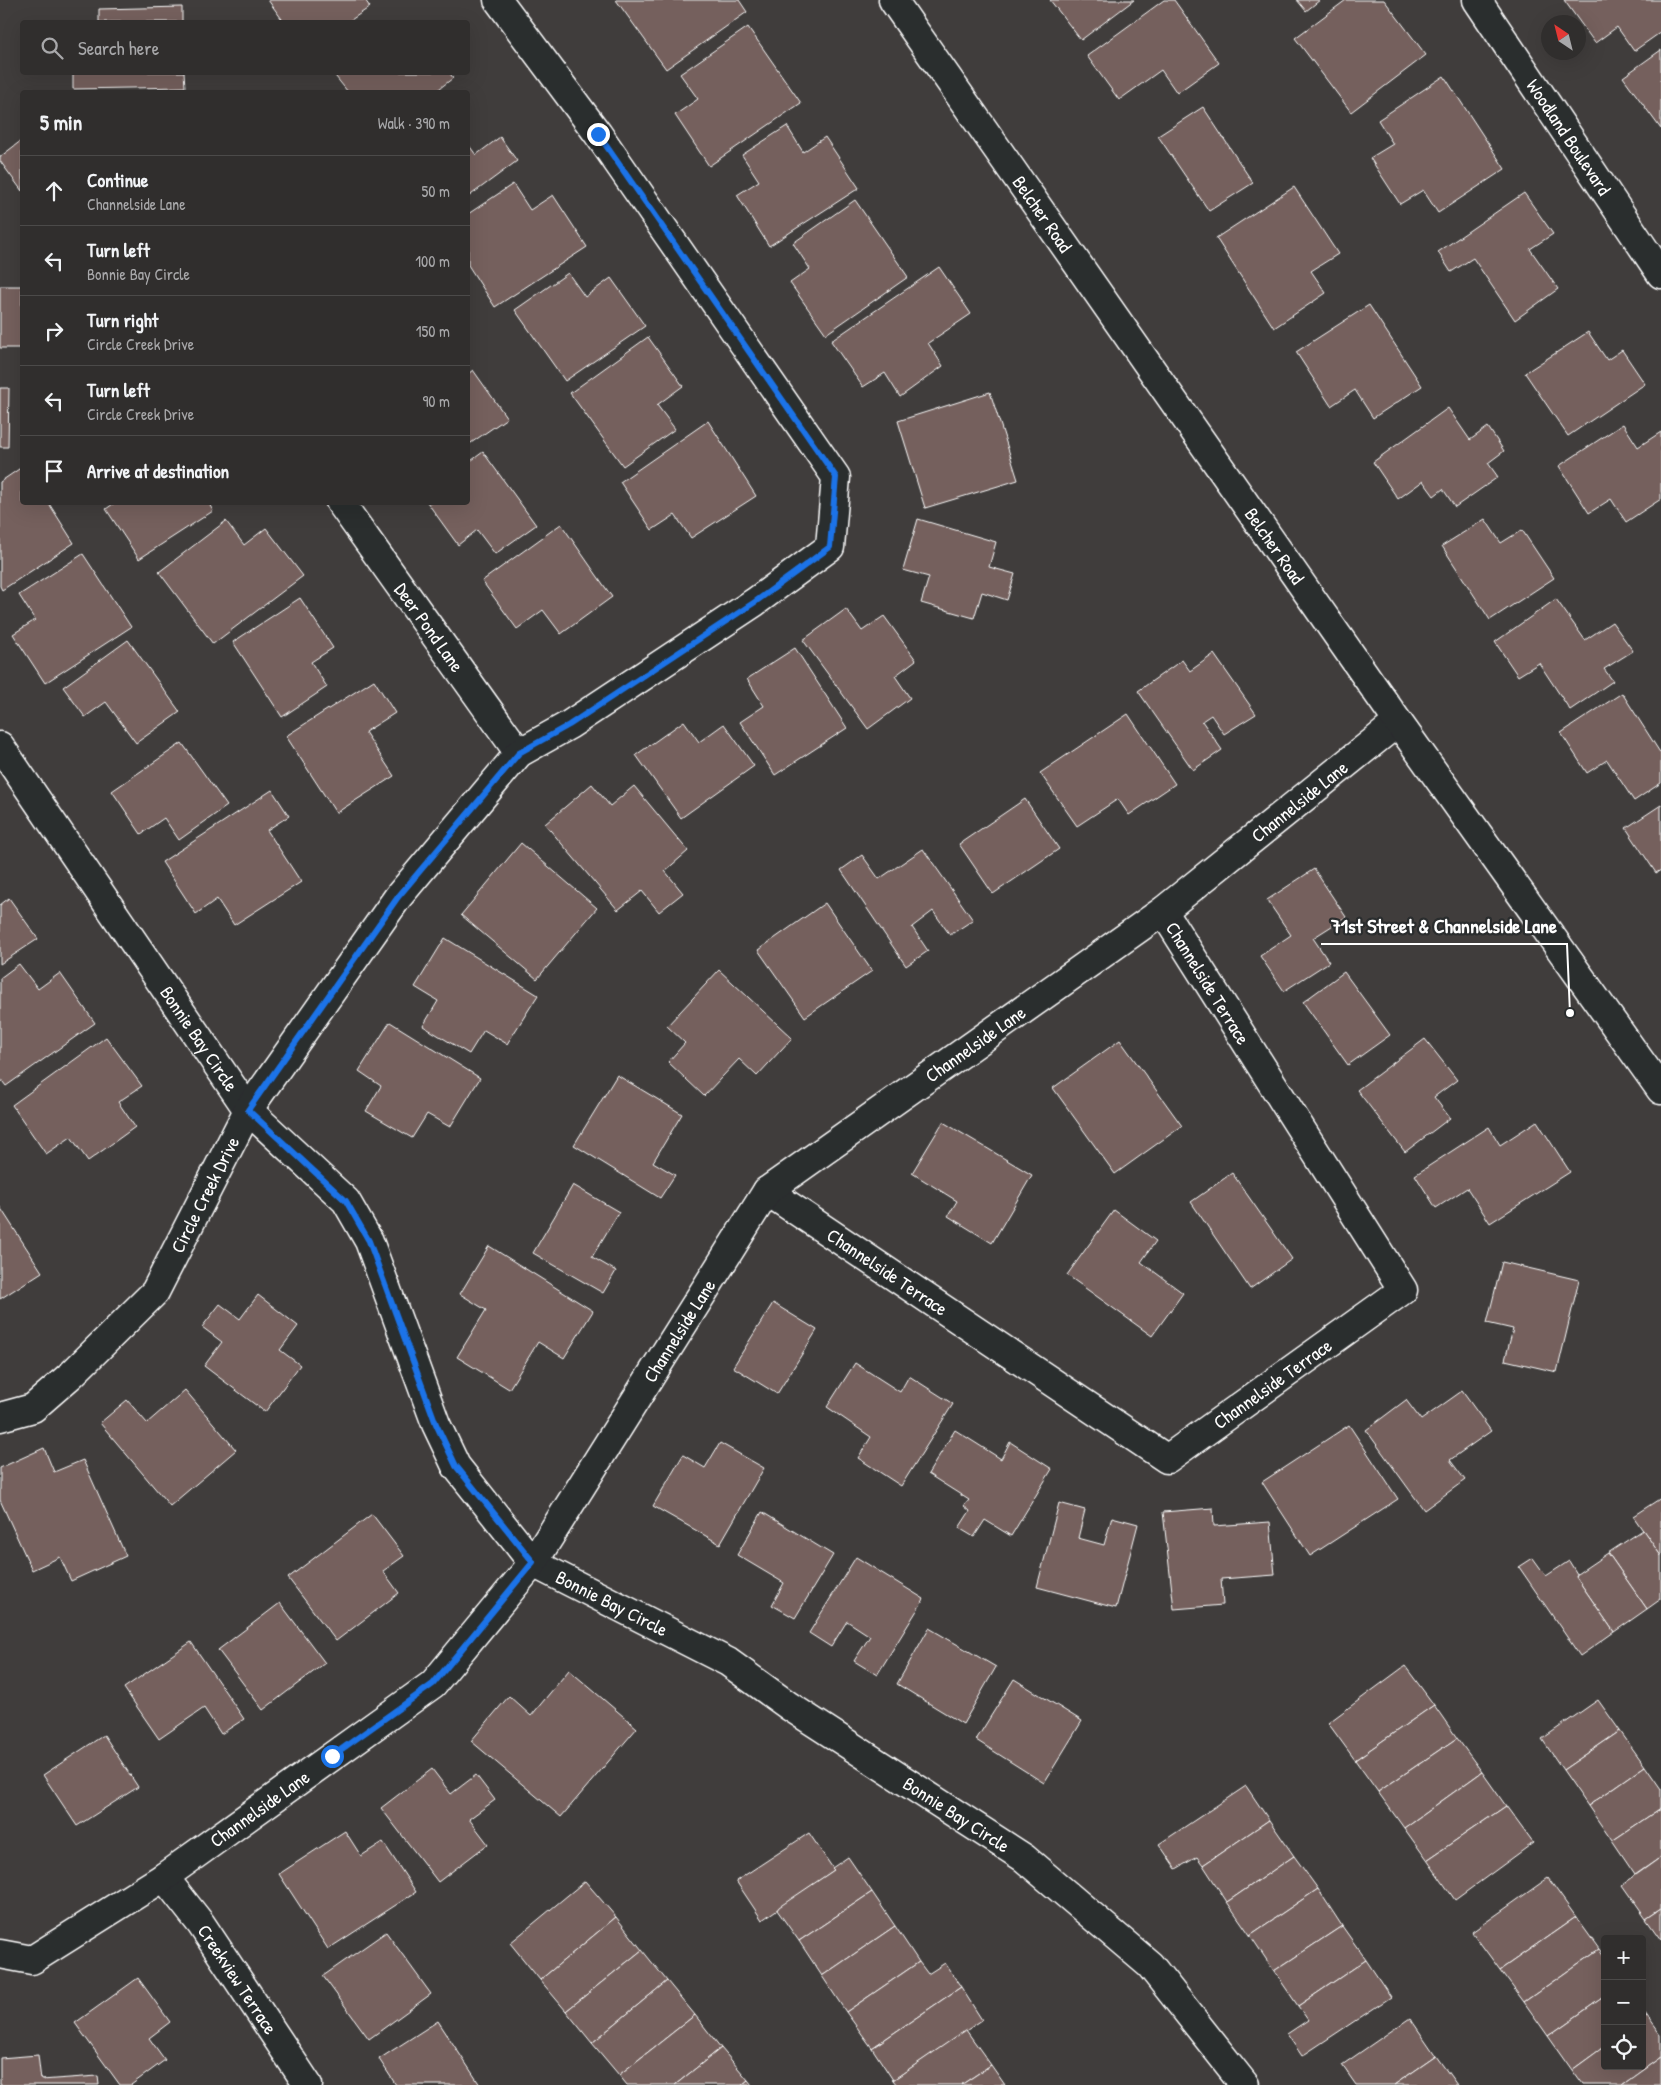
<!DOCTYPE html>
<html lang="en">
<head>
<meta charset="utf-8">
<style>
  body { margin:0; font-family:"Patrick Hand",sans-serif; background:#383635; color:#f1f3f6 }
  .controls { position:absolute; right:15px; bottom:15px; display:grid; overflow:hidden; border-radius:5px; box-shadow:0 5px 20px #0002 }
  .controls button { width:45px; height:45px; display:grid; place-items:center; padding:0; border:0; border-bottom:1px solid #4b4a49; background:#302e2d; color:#f1f3f6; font:25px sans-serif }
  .compass { position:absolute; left:1541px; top:15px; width:45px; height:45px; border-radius:50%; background:#302e2d; box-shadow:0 5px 20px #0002; rotate:325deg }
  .stop { position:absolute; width:15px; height:15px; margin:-11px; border:4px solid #1a73e8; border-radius:50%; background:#fff }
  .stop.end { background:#1a73e8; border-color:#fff; box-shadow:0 1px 5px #0008 }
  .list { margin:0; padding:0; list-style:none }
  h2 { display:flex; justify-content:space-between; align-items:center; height:65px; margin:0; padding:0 20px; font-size:21px }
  h2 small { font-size:16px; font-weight:400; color:#a8a8aa }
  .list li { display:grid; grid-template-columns:32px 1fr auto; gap:15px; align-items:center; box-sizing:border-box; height:70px; padding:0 20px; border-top:1px solid #4b4a49 }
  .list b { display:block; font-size:19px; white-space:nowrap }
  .list p { margin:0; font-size:16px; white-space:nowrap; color:#a8a8aa }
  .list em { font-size:16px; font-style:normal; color:#a8a8aa }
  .icon { flex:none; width:28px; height:28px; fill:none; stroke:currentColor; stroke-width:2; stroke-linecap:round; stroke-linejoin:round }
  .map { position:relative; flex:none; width:1661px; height:2085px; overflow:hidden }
  .search { position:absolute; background:#302e2d; box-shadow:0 5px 20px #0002; left:20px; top:20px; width:450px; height:55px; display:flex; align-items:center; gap:12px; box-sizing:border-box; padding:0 18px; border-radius:5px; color:#a8a8aa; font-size:19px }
  .panel { position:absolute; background:#302e2d; box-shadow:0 5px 20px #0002; left:20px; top:90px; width:450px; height:415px; border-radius:5px }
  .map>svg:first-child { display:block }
  .building { fill:#74615d; stroke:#fff }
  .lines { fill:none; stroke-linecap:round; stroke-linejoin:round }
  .minor-casing { stroke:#fff; stroke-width:31 }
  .secondary-casing { stroke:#fff; stroke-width:31 }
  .minor { stroke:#2a2d2e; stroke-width:28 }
  .secondary { stroke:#2a2d2e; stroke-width:28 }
  .route { stroke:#1a73e8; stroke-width:6 }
  .labels { text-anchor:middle; stroke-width:4.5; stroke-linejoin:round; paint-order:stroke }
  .street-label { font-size:19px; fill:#fff; stroke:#2a2d2e }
  .leader { fill:none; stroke:#fff; stroke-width:2 }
  .callout-dot { fill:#fff; stroke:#2a2d2e; stroke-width:2 }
  .callout-label { font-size:20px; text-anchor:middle; font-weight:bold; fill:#fff; stroke:#2a2d2e; stroke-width:4.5; stroke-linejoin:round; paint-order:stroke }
</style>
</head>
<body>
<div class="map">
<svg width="1661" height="2085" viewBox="0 0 1661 2085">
  <rect width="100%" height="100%" fill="#403d3c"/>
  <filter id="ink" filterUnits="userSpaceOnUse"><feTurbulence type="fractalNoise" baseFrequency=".02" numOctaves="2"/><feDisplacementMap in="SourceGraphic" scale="10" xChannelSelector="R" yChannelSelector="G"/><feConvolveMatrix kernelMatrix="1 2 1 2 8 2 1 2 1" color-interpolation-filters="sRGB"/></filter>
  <g filter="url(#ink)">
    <g class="building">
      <polygon points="268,0 365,0 370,7 348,22 284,22"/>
      <polygon points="616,0 739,0 747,12 666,69"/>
      <polygon points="1050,0 1134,0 1081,40"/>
      <polygon points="1164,0 1174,0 1219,63 1177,93 1161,70 1119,100 1087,56"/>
      <polygon points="1297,0 1320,0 1306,11"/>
      <polygon points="1346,0 1384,0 1426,55 1351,112 1295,38"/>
      <polygon points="1564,0 1661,0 1661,32 1634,51 1617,27 1595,43"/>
      <polygon points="182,7 182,22 99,22 99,9"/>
      <polygon points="748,27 801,103 709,166 675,115 698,99 680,74"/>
      <polygon points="1661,50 1661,129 1623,77"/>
      <polygon points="73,72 184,72 185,87 73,89"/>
      <polygon points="332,72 449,72 453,78 435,92 348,92"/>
      <polygon points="1444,76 1505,169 1438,213 1423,190 1400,204 1370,158 1393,144 1378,120"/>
      <polygon points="1203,107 1253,183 1209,211 1158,136"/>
      <polygon points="787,126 803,152 825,137 859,188 769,246 737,195 759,181 742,155"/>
      <polygon points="500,137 517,161 468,197 468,144 476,155"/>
      <polygon points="22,140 22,191 0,161 0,157"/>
      <polygon points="513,184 530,210 553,195 587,247 495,307 468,265 468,214"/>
      <polygon points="1294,187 1338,254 1311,271 1326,293 1274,328 1216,238"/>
      <polygon points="1524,193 1553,234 1530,249 1558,289 1515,320 1473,258 1451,272 1438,252"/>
      <polygon points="855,200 908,277 826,334 790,283 810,269 793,243"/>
      <polygon points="939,267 971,314 928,343 943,366 900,397 885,373 863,387 831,341"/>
      <polygon points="568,273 585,297 611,278 645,326 565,381 515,310"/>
      <polygon points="0,286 22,286 21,348 0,348"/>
      <polygon points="1369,305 1422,386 1373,418 1355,390 1331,406 1296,352"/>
      <polygon points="1588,332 1607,360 1622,350 1645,384 1568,436 1525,373"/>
      <polygon points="648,337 683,386 657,405 675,429 623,466 570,393"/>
      <polygon points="473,370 507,418 468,445 468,374"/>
      <polygon points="0,388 9,388 8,447 0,447"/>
      <polygon points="990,392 1018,480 925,508 898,421"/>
      <polygon points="1448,408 1470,440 1488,427 1504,451 1488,463 1498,477 1455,507 1443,489 1434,496 1423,481 1398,499 1373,462"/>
      <polygon points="708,421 756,496 691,538 675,515 652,530 620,482"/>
      <polygon points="1623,424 1638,447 1661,432 1661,499 1626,522 1611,499 1589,513 1559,466"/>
      <polygon points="483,452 536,525 495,554 477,530 458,545 427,502 468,502 468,463"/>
      <polygon points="22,467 22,502 48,502 74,543 2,590 0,586 0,482"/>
      <polygon points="116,502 208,502 213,511 139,559 106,509"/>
      <polygon points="918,519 996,542 989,567 1015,574 1007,600 982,592 974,618 921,603 929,577 903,570"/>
      <polygon points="1485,519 1501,543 1522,530 1554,578 1490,620 1442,546"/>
      <polygon points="226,521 244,545 266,528 303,576 213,644 159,572"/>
      <polygon points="561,524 612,597 561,634 543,610 517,629 482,581"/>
      <polygon points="83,554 131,627 45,683 13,634 35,620 19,595"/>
      <polygon points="300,598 333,648 311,662 327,687 282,717 233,642"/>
      <polygon points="1556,599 1585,640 1612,622 1633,651 1604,669 1613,681 1570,710 1539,663 1518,676 1495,642"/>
      <polygon points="846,609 862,631 884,616 916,660 895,676 910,698 868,729 803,640"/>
      <polygon points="128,640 180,712 136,743 106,702 85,717 63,687"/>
      <polygon points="795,648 847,728 775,775 740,722 764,706 747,679"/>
      <polygon points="1214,654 1256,714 1224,734 1211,715 1202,721 1222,750 1193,770 1138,691 1182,660 1190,671"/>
      <polygon points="374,680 395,713 365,732 394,776 336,813 286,736"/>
      <polygon points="1622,693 1661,754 1661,783 1634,801 1607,760 1587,773 1561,733"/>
      <polygon points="1128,714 1175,784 1129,815 1118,799 1077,826 1040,773"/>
      <polygon points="684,721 699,742 724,724 754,766 681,818 636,755"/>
      <polygon points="182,743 227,806 179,840 164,818 141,834 112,791"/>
      <polygon points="592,784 610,806 634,786 688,851 665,871 683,893 659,912 642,891 618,910 545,824"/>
      <polygon points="272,790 289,816 267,830 301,882 234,925 217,899 196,914 162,862"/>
      <polygon points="1025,799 1059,849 993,894 959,844"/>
      <polygon points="1661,805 1661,870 1656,873 1626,828"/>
      <polygon points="521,843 597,908 537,979 461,915"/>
      <polygon points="923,849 973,920 950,935 933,911 912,927 928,951 906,966 841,870 862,855 879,879"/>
      <polygon points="1314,869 1346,917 1313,938 1329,962 1284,991 1260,956 1291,935 1267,900"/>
      <polygon points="9,898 38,939 0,964 0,905"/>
      <polygon points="825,903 872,971 805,1017 758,950"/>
      <polygon points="445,938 538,995 507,1044 484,1030 469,1054 423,1026 438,1001 415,987"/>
      <polygon points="19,964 38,989 60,973 95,1023 6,1086 0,1078 0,978"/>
      <polygon points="719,970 792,1038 757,1076 739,1059 704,1096 668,1062 685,1043 667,1026"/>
      <polygon points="1344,972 1390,1035 1348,1065 1303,1002"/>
      <polygon points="390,1022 480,1078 450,1127 427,1114 412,1138 366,1111 381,1086 359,1071"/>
      <polygon points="106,1037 142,1086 118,1102 135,1127 88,1161 71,1137 46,1154 12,1105"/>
      <polygon points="1425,1039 1457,1080 1434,1097 1450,1118 1405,1152 1357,1090"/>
      <polygon points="1120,1040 1182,1126 1115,1174 1053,1088"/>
      <polygon points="617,1075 682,1114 653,1162 675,1175 660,1198 574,1145"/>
      <polygon points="1537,1121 1570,1172 1490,1223 1467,1188 1436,1208 1415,1175 1489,1127 1500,1145"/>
      <polygon points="943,1122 1032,1175 992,1243 948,1216 957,1201 912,1173"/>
      <polygon points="1232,1173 1292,1259 1250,1289 1191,1202"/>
      <polygon points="573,1185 619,1212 592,1257 616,1271 603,1293 533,1253"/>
      <polygon points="0,1207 42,1272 0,1299"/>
      <polygon points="1114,1210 1156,1241 1141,1262 1183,1293 1152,1336 1067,1275"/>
      <polygon points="489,1246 593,1311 564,1358 538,1342 509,1389 457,1357 486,1310 460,1294"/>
      <polygon points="1502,1262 1579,1280 1557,1372 1505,1360 1513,1329 1487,1323"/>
      <polygon points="258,1295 298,1326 280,1350 300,1365 265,1412 204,1366 222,1342 202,1327 220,1304 240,1319"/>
      <polygon points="773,1303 817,1330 777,1394 733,1367"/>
      <polygon points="855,1363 900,1392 909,1376 953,1404 901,1486 858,1458 871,1437 827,1407"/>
      <polygon points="185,1390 236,1450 170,1506 100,1423 127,1400 147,1423"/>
      <polygon points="1462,1391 1491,1431 1450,1460 1465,1480 1424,1510 1366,1430 1406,1400 1421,1420"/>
      <polygon points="1349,1425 1398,1499 1310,1556 1262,1482"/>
      <polygon points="955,1430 1001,1459 1010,1442 1052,1469 1011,1536 985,1520 974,1537 959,1528 970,1511 964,1506 969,1500 928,1474"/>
      <polygon points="720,1443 764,1468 720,1544 653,1506 683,1455 705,1468"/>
      <polygon points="44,1448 54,1472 83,1460 126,1556 71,1581 60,1557 32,1570 0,1500 0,1468"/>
      <polygon points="1661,1498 1661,1556 1633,1516"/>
      <polygon points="1059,1503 1085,1510 1078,1538 1104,1545 1112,1517 1138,1524 1116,1608 1037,1587"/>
      <polygon points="1213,1508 1214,1526 1270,1522 1275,1575 1221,1579 1223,1605 1174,1609 1163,1512"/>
      <polygon points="762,1512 833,1555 795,1618 772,1605 784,1583 737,1555"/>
      <polygon points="372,1514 404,1556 383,1571 399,1593 336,1641 288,1578"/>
      <polygon points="1643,1530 1661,1556 1661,1599 1647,1609 1608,1553"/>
      <polygon points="1608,1553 1647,1609 1614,1632 1576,1577 1577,1574"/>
      <polygon points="856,1557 924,1599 877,1675 854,1661 870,1636 847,1621 831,1647 809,1633"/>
      <polygon points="1533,1558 1546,1576 1569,1561 1577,1574 1576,1577 1614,1632 1580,1656 1519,1567"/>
      <polygon points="280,1603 325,1663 263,1710 218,1650"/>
      <polygon points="929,1628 996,1667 963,1724 897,1684"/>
      <polygon points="191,1642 244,1719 221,1734 204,1708 159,1739 124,1688"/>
      <polygon points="1405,1666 1434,1705 1355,1760 1328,1723"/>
      <polygon points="569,1670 637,1728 561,1817 471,1741 509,1696 531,1716"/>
      <polygon points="1014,1679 1082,1721 1044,1783 976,1740"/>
      <polygon points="1598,1700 1620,1731 1563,1770 1542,1739"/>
      <polygon points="1434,1705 1457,1738 1378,1792 1355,1760"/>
      <polygon points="1620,1731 1645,1766 1588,1806 1563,1770"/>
      <polygon points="104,1735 138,1787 77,1826 43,1775"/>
      <polygon points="1457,1738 1482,1772 1404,1828 1378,1792"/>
      <polygon points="1645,1766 1661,1789 1661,1808 1612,1841 1588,1806"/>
      <polygon points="432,1769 451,1794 476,1775 495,1800 469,1819 488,1844 438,1882 381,1808"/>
      <polygon points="1482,1772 1506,1806 1427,1860 1404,1828"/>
      <polygon points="1246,1786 1269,1820 1203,1865 1197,1857 1176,1869 1159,1844"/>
      <polygon points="1506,1806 1533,1843 1455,1900 1427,1860"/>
      <polygon points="1661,1808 1661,1857 1635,1875 1612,1841"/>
      <polygon points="1269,1820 1294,1856 1227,1902 1203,1865"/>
      <polygon points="345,1831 361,1856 383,1842 416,1892 328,1949 279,1874"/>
      <polygon points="809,1833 834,1870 762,1920 736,1881"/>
      <polygon points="1294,1856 1318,1889 1250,1935 1227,1902"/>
      <polygon points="848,1857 872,1892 799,1941 777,1910 779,1907 834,1870 832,1868"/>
      <polygon points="1661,1857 1661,1909 1646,1919 1622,1885"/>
      <polygon points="1548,1878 1576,1917 1500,1970 1472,1932"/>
      <polygon points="585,1881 616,1917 540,1980 510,1943"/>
      <polygon points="1318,1889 1342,1926 1274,1971 1250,1935"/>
      <polygon points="872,1892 895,1926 822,1976 799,1941"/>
      <polygon points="1661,1909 1661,1940 1646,1919"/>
      <polygon points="616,1917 642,1950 566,2011 540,1980"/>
      <polygon points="1576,1917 1599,1949 1524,2002 1500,1970"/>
      <polygon points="895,1926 919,1962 846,2012 822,1976"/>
      <polygon points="1342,1926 1366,1960 1298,2006 1274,1971"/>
      <polygon points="386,1932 431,1994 369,2039 323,1976"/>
      <polygon points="1599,1949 1605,1957 1605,1996 1548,2036 1524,2002"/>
      <polygon points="642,1950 667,1981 592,2043 566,2011"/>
      <polygon points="1366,1960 1391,1997 1302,2056 1287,2034 1308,2020 1298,2006"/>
      <polygon points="919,1962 928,1974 945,1963 961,1987 872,2048 846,2012"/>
      <polygon points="138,1978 170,2022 149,2038 165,2060 131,2085 120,2085 75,2023"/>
      <polygon points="667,1981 695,2015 619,2075 592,2043"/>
      <polygon points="961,1987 982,2020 893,2080 872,2048"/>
      <polygon points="1605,1996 1605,2046 1572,2070 1548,2036"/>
      <polygon points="1642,2009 1647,2016 1642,2020"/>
      <polygon points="695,2015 721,2048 675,2085 627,2085 619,2075"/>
      <polygon points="1647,2016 1661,2035 1661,2057 1622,2085 1583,2085 1572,2070 1605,2046 1605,2066 1642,2066 1642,2020"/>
      <polygon points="1410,2018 1436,2056 1394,2085 1356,2085 1342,2065"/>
      <polygon points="438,2021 480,2085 396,2085 379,2059"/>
      <polygon points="966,2030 991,2065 961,2085 897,2085 893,2080"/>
      <polygon points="721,2048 748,2080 742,2085 675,2085"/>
      <polygon points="38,2055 41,2080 98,2076 99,2085 0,2085 0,2058"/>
      <polygon points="1436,2056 1457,2085 1394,2085"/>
      <polygon points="1661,2057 1661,2085 1622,2085"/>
      <polygon points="991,2065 1005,2085 961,2085"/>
      <polygon points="748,2080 752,2085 742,2085"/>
    </g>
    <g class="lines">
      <g class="minor-casing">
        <g id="minor">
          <path id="s1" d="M1477,0L1661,274"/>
          <path id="s2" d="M340,502L519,753"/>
          <path id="s3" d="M0,746L248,1110L346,1201L369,1241L436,1424L456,1466L533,1563L728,1662L789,1706L1024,1858L1150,1965L1245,2085"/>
          <path id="s4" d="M767,1191L1167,1459L1403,1290L1163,911"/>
          <path id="s5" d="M0,1417L33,1408L72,1374L155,1292L248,1110L398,897L519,753L569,725L755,602L830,547L836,477L598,134L498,0"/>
          <path id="s6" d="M164,1877L201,1924L308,2085"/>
          <path id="s7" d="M0,1954L32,1960L164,1877L433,1684L533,1563L767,1191L1163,911L1398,722"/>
        </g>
      </g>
      <g class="secondary-casing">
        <g id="secondary">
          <path id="s8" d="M893,0L1398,722L1661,1090"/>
        </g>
      </g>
      <use href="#minor" class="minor"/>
      <use href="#secondary" class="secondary"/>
    </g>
  </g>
  <g class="lines" filter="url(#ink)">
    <polyline class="route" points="332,1756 433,1684 533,1562 456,1466 436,1424 369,1241 346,1201 248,1110 398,897 519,753 569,725 755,602 830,547 836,477 598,134"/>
  </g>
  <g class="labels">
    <g class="street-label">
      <text dy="7" stroke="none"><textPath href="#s1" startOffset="165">Woodland Boulevard</textPath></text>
      <text dy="7" stroke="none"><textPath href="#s8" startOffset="261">Belcher Road</textPath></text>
      <text dy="7" stroke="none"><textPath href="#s8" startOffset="666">Belcher Road</textPath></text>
      <text dy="7" stroke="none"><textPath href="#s2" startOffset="154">Deer Pond Lane</textPath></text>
      <text dy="7" stroke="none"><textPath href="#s7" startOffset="1776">Channelside Lane</textPath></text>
      <text transform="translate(1208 983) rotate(58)" y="7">Channelside Terrace</text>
      <text dy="7" stroke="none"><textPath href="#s3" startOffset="354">Bonnie Bay Circle</textPath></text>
      <text dy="7" stroke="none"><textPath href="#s7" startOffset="1371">Channelside Lane</textPath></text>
      <text dy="7" stroke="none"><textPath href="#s5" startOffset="312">Circle Creek Drive</textPath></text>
      <text dy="7" stroke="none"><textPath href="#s4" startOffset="145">Channelside Terrace</textPath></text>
      <text dy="7" stroke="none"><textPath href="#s7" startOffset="951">Channelside Lane</textPath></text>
      <text dy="7" stroke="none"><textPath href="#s4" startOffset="611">Channelside Terrace</textPath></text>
      <text dy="7" stroke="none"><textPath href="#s3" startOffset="1074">Bonnie Bay Circle</textPath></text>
      <text dy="7" stroke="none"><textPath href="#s7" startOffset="306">Channelside Lane</textPath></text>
      <text dy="7" stroke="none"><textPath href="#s3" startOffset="1479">Bonnie Bay Circle</textPath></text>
      <text dy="7" stroke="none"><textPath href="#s6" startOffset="126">Creekview Terrace</textPath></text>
    </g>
  </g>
  <path class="leader" d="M1570 1013L1567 944H1321"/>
  <circle class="callout-dot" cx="1570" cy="1013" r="5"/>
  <g class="callout-label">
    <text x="1444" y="933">71st Street &amp; Channelside Lane</text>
  </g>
</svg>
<div class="controls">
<button>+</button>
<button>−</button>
<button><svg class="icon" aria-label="locate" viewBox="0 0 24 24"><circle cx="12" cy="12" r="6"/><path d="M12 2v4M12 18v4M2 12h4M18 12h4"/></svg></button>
</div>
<svg class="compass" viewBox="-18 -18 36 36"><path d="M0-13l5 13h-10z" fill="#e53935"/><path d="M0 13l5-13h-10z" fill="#a8a8aa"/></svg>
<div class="stop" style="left:332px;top:1756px"></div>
<div class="stop end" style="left:598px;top:134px"></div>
<div class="search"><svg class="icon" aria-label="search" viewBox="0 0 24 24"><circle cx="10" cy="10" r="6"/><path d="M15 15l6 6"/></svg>Search here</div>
<section class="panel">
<h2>5 min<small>Walk · 390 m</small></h2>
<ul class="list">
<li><svg class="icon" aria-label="ahead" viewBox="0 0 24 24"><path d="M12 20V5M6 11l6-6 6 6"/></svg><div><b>Continue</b><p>Channelside Lane</p></div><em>50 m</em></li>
<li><svg class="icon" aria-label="left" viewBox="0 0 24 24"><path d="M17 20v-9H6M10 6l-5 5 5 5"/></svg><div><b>Turn left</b><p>Bonnie Bay Circle</p></div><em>100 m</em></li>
<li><svg class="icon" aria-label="right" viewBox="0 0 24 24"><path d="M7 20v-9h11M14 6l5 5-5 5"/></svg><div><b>Turn right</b><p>Circle Creek Drive</p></div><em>150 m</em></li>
<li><svg class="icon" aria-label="left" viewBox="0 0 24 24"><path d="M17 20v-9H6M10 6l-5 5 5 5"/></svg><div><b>Turn left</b><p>Circle Creek Drive</p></div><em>90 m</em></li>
<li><svg class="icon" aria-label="arrive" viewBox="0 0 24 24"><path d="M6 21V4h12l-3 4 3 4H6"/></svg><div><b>Arrive at destination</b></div></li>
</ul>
</section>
</div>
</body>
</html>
